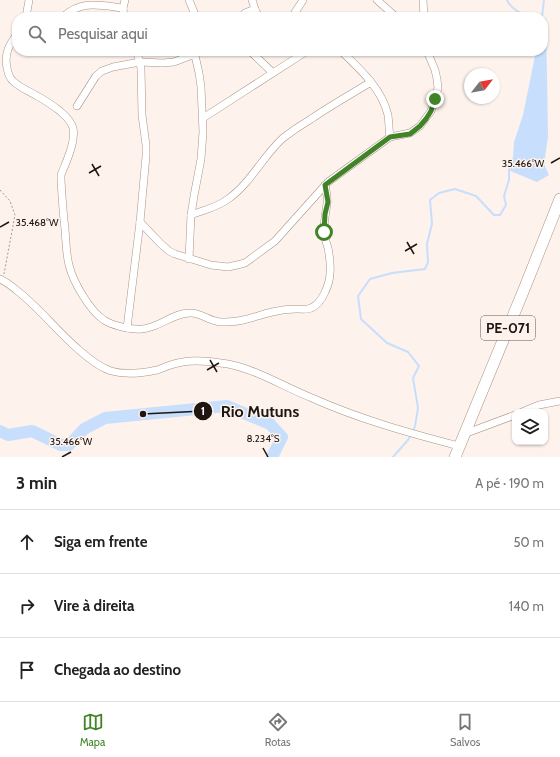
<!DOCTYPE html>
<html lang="pt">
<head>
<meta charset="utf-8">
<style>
  body { margin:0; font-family:Cabin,sans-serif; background:#f6f6f6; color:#222 }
  .controls { position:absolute; right:12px; bottom:12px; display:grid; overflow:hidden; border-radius:8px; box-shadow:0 1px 3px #0004 }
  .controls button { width:36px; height:36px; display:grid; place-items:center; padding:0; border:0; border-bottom:1px solid #e0e0e0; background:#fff; color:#222; font:20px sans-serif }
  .compass { position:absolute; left:464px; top:68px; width:36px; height:36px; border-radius:50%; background:#fff; box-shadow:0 1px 3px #0004; rotate:59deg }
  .stop { position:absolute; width:12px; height:12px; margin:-9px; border:3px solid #418427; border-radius:50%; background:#fff }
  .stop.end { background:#418427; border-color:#fff; box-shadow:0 1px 4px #0008 }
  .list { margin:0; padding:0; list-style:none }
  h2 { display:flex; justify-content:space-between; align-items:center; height:52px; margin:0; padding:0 16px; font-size:17px }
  h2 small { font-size:13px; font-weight:400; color:#767676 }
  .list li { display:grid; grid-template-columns:26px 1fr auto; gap:12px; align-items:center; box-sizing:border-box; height:64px; padding:0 16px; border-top:1px solid #e0e0e0 }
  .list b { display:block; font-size:15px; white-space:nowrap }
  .list em { font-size:13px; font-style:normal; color:#767676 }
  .icon { flex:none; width:22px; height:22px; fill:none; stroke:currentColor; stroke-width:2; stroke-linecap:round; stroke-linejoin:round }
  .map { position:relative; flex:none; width:560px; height:457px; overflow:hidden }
  .search { position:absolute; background:#fff; box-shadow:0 1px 3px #0004; left:12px; right:12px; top:12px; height:44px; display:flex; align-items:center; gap:10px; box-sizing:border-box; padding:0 14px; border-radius:16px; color:#767676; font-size:15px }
  .sheet { height:244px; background:#fff }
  nav { display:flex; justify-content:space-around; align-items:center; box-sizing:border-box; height:56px; border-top:1px solid #e0e0e0; background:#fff; font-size:11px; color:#767676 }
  nav a { display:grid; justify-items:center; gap:2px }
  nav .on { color:#418427 }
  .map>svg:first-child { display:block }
  .water { fill:#c7dffc }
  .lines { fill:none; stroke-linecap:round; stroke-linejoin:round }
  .stream { stroke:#c7dffc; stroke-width:2 }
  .river { stroke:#c7dffc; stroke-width:12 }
  .street-casing { stroke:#ab9384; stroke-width:8 }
  .primary-casing { stroke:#ab9384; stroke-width:12 }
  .path { stroke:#a59b95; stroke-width:1; stroke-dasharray:2 2; stroke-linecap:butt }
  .street { stroke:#fff; stroke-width:7 }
  .primary { stroke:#fff; stroke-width:11 }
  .route { stroke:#418427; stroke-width:5 }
  .ticks { fill:none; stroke:#1f1611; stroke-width:1.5 }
  .labels { text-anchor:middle; stroke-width:3; stroke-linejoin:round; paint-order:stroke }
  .shield { fill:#fdf2ec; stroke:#625853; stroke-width:1 }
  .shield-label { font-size:14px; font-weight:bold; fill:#1f1611 }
  .ticks-label { font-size:10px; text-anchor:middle; fill:#1f1611; stroke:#fdf2ec; stroke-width:3; stroke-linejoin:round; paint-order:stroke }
  .leader { fill:none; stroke:#1f1611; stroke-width:1.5 }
  .callout-dot { fill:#1f1611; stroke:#fdf2ec; stroke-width:1.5 }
  .mark-label { font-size:12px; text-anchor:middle; font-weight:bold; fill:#fff }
  .callout-label { font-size:16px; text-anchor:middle; font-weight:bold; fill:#1f1611; stroke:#fdf2ec; stroke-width:3; stroke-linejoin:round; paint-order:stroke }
</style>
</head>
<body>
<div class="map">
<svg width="560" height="457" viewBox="0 0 560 457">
  <rect width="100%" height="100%" fill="#fdf2ec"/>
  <polygon class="water" points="546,18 548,137 544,164 549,175 537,182 508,170 508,165 513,157 514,142 523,115 536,51 543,51 543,19"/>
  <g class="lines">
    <g class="stream">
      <path d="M507,0C512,11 523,14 533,17"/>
      <polyline points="542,17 544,0"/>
      <polyline points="413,431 415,426 418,408 413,378 419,366 408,352 387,343 361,319 358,296 370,279 392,273 425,269 428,262 427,244 432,224 430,200 439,193 455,189 476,196 494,215 500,215 506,205 504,196 509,180 509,169"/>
      <polyline points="393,457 408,440 411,435"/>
    </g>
    <polyline class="river" points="0,431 8,435 32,431 61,445 69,445 84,429 105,418 227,406 270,424 282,437 272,457"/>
    <g class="street-casing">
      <g id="street">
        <polyline points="189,0 196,17"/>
        <polyline points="252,0 256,12 260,17"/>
        <polyline points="377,0 396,17"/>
        <polyline points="423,0 424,17"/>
        <polyline points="26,17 29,0"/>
        <path d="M63,17C81,0 99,5 123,8"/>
        <polyline points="124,17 123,8 125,0"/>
        <polyline points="241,17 245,13 255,9"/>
        <polyline points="298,17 294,14 303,0"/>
        <path d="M17,34C9,45 4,54 7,68C8,73 9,78 13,81C20,88 29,91 37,96C45,100 52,105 60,111C65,116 71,120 73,128C76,142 66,162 61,175V180C62,197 63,213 65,229C66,241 66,253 69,265C73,282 90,311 104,320C111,325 128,329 136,329C156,331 173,312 191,313C202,313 210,322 222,322C241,323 255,316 272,312C280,310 288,309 296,309C301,309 307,310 311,308C318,305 322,299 325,292C332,278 331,264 328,248C326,242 324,236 324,230C324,221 326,212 327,203C328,197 326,191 325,185"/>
        <polyline points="250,51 272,72"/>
        <path d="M341,51C360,69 382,89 388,115C389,123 389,130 390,137"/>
        <polyline points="77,106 96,76 102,71 113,67 140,62 163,63 174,62 195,54"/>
        <polyline points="203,118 307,51"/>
        <path d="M191,215C204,210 218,207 228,199C250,184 263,156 283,138C292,131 301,125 311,119C330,106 351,94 371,82"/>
        <polyline points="140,222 161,244 169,251 175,254 211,265 228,267 237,265 245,263 275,241 328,182 390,137 410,133 420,126 431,111 435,99 438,88 437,79 435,70 427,51"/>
        <polyline points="189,259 191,215 194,196 201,159 203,132 201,87 199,73 194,51"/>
        <path d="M0,279C7,282 14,288 20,293C41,310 58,332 79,350C88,358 99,367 111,371C125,375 143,373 157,370C165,367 174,363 183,362C197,359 214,362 228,364C258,370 284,387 312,398C359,419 409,433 459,446"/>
        <polyline points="127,328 140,222 146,156 146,145 142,115 141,69 140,62 136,51"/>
        <polyline points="522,412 539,405 560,401"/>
        <polyline points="464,434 515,415"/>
      </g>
    </g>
    <g class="primary-casing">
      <polyline id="primary" points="455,457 525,287 560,199"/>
    </g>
    <polyline class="path" points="0,190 10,201 15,215 4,274"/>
    <use href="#street" class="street"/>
    <use href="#primary" class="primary"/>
  </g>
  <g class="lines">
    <polyline class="route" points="324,232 325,214 328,202 325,185 390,137 410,134 420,126 426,119 431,111 435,99"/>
  </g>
  <path class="ticks" d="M551,163L560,158M92,164L99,176M89,173L101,166M0,227L9,222M407,242L414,254M405,251L417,244M210,360L217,372M207,370L219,363M263,448L268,457M62,457L71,452"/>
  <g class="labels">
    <rect class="shield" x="481" y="316" width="54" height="24" rx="3"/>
    <g class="shield-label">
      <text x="508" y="333">PE-071</text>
    </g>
  </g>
  <g class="ticks-label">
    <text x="523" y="167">35.466°W</text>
    <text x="37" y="226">35.468°W</text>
    <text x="263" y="442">8.234°S</text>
    <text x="71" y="445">35.466°W</text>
  </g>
  <path class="leader" d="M143 414L203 411"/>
  <g class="callout-dot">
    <circle cx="143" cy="414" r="4"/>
    <circle cx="203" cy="411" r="10"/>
  </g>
  <g class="mark-label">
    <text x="203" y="415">1</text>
  </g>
  <g class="callout-label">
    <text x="260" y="417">Rio Mutuns</text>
  </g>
</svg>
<div class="controls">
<button><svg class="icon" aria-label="layers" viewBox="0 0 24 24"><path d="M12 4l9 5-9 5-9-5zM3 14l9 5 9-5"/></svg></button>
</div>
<svg class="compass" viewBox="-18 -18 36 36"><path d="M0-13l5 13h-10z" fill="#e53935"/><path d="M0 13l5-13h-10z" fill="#767676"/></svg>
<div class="stop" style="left:324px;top:232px"></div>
<div class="stop end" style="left:435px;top:99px"></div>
<div class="search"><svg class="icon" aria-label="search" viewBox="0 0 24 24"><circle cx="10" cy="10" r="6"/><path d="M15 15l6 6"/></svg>Pesquisar aqui</div>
</div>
<section class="sheet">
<h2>3 min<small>A pé · 190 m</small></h2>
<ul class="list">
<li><svg class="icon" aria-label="ahead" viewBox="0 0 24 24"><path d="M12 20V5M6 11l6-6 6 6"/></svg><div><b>Siga em frente</b></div><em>50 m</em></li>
<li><svg class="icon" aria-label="right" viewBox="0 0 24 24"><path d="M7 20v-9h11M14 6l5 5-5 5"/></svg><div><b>Vire à direita</b></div><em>140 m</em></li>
<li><svg class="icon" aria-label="arrive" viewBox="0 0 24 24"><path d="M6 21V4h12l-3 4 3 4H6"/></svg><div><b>Chegada ao destino</b></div></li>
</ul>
</section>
<nav>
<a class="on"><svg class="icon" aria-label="map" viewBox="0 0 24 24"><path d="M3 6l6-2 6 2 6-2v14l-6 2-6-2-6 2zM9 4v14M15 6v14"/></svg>Mapa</a>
<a><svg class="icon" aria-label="directions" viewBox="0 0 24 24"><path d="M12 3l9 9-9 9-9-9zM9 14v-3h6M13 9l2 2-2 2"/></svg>Rotas</a>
<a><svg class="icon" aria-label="saved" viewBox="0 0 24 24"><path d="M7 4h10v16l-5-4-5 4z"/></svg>Salvos</a>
</nav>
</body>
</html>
